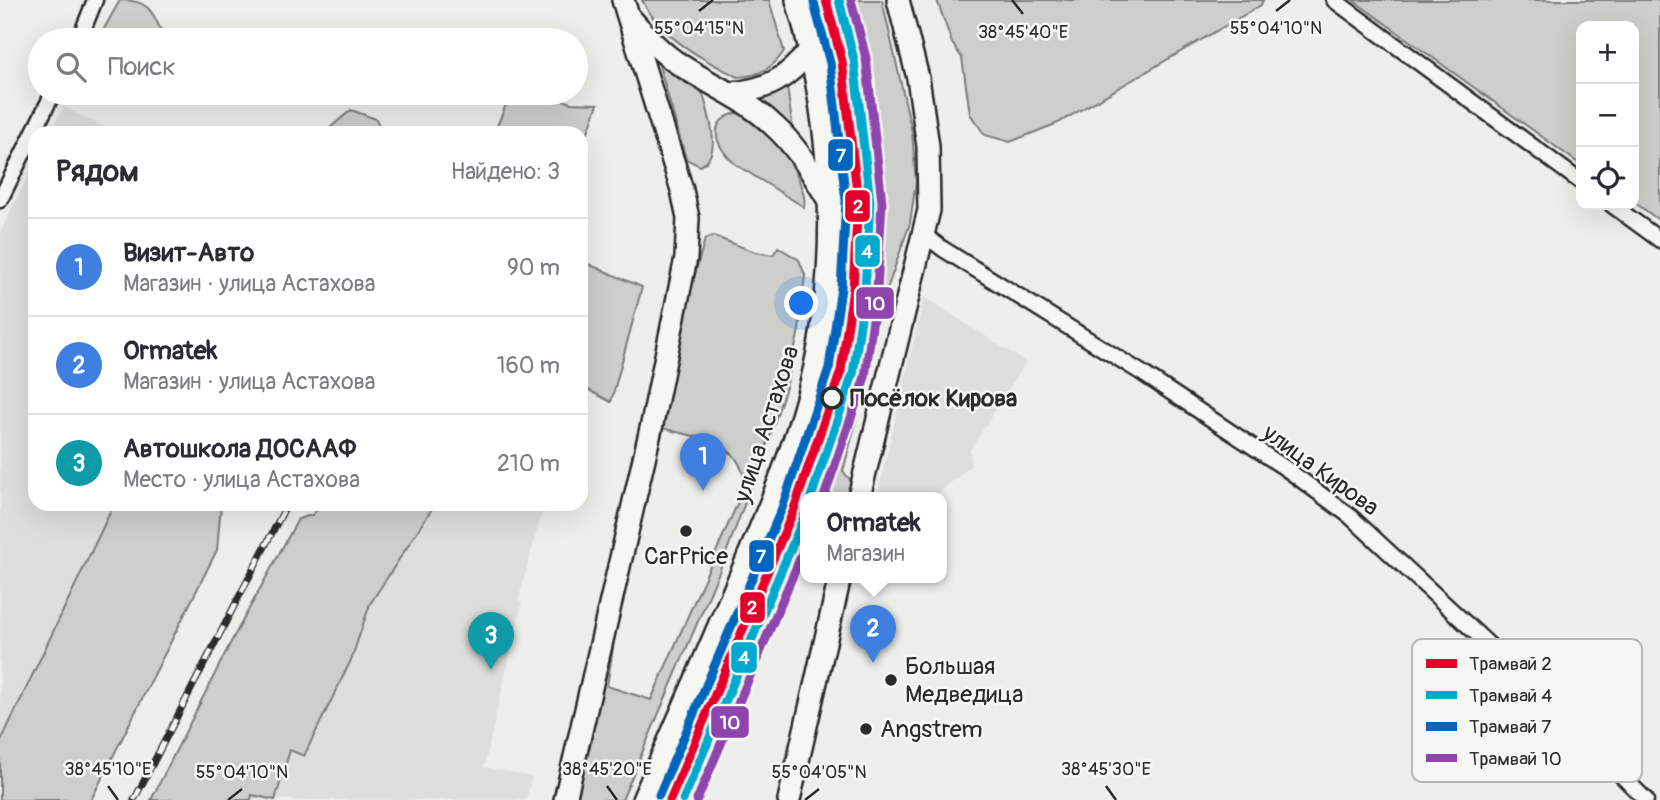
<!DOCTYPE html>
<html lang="ru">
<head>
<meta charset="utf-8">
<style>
  body { margin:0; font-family:Pangolin,sans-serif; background:#f7f7f7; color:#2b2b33 }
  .controls { position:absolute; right:21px; top:21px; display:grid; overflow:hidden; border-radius:14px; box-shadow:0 7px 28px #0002 }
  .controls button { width:63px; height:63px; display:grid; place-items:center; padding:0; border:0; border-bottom:2px solid #e1e1e2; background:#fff; color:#2b2b33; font:35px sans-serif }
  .you { position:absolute; left:802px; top:304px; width:24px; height:24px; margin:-18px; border:5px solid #fff; border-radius:50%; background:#1a73e8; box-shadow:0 0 0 10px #1a73e833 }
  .badge { display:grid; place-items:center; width:46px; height:46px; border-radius:50%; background:#0f766e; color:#fff; font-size:23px; font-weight:700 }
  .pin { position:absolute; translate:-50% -58px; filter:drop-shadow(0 2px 4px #0008) }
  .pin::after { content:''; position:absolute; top:37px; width:24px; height:21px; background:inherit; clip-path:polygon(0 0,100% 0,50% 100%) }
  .popup { position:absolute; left:800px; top:492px; width:147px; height:91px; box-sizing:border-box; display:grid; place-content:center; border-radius:14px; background:#fff; filter:drop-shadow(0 2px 5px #0005); font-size:23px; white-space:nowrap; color:#7c7c81 }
  .popup b { font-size:26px; color:#2b2b33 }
  .popup::after { content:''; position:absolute; left:50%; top:100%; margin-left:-14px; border:14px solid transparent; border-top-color:#fff }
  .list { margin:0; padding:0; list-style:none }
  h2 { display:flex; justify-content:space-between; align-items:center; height:91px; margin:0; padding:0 28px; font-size:30px }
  h2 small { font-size:23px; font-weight:400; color:#7c7c81 }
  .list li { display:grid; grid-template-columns:46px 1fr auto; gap:21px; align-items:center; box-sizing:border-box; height:98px; padding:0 28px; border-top:2px solid #e1e1e2 }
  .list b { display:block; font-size:26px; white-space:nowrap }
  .list p { margin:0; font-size:23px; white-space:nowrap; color:#7c7c81 }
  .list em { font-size:23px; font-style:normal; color:#7c7c81 }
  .icon { flex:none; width:38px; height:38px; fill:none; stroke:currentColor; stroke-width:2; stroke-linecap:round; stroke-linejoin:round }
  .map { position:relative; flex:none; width:1660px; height:800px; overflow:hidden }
  .search { position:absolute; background:#fff; box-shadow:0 7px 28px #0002; left:28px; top:28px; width:560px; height:77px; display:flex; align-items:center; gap:18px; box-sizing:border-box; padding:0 24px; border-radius:38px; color:#7c7c81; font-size:26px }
  .panel { position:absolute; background:#fff; box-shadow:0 7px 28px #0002; left:28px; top:126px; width:560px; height:385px; border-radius:21px }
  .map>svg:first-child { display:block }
  .built { fill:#dededb }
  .green { fill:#cececa; stroke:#7c7c7a; stroke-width:2 }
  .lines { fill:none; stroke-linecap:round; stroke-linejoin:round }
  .street-casing { stroke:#2b2b2b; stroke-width:19 }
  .secondary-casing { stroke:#2b2b2b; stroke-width:26 }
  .street { stroke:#f6f6f2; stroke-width:14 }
  .secondary { stroke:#f6f6f2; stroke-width:21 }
  .rail-casing { stroke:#2b2b2b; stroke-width:7 }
  .rail { stroke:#f6f6f2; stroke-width:4.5; stroke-dasharray:13; stroke-linecap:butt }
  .tram-1-casing { stroke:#f6f6f2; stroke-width:14 }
  .tram-2-casing { stroke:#f6f6f2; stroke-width:14 }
  .tram-3-casing { stroke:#f6f6f2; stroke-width:14 }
  .tram-4-casing { stroke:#f6f6f2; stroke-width:14 }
  .tram-1 { stroke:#e4002b; stroke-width:9 }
  .tram-2 { stroke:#00a9ce; stroke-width:9 }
  .tram-3 { stroke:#0065bd; stroke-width:9 }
  .tram-4 { stroke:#8e44ad; stroke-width:9 }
  .ticks { fill:none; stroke:#2b2b2b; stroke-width:2.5 }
  .stop-dot { fill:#f6f6f2; stroke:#2b2b2b; stroke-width:3.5 }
  .poi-dot { fill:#2b2b2b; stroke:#f6f6f2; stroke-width:2.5 }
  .labels { text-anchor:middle; stroke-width:5; stroke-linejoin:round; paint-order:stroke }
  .stop-label { font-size:24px; font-weight:bold; fill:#2b2b2b; stroke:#f6f6f2; text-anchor:start }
  .street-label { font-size:24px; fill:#2b2b2b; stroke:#f6f6f2 }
  .poi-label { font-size:24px; fill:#2b2b2b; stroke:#f6f6f2; text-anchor:start }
  .key { fill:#f6f6f2; stroke:#b9b9b6; stroke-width:2 }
  .key-label { font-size:19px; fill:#2b2b2b }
  .ticks-label { font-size:18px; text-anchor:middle; fill:#2b2b2b; stroke:#f6f6f2; stroke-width:5; stroke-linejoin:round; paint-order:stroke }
  .line-badge { stroke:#f6f6f2; stroke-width:2.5 }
  .badge-label { font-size:19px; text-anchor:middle; font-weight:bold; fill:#fff }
</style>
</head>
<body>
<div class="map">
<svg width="1660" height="800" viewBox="0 0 1660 800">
  <rect width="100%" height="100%" fill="#eeeeea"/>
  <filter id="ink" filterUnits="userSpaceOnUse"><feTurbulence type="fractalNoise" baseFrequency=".0143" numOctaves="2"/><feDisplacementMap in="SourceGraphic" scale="14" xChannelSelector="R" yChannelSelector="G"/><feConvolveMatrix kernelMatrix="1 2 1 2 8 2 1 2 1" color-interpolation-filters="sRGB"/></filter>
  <g filter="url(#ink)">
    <g class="built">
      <polygon points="63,107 93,121 117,133 50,133"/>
      <polygon points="35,162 35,504 114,504 0,743 0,233"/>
      <polygon points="924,297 1026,362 970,450 971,465 934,497 877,497"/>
      <polygon points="435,504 544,504 518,601 522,602 484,767 532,777 526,800 251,800 252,795 290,749 303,756 351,660 370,604"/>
    </g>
    <g class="green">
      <path d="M120,0C147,0 152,9 162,33L144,40H100V36Z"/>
      <path d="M642,0H769L784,51C773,69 758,76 738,77C703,60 659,36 642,0Z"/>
      <polygon points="837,0 882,0 912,132 916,182 910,223 882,304 862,404 850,404 871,309 872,202 868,134"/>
      <polygon points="937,0 1263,0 1261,5 1058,123 1010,142 985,135 970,114 962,58 952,43"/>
      <polygon points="1353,0 1660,0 1660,221 1634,202 1634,26 1581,26 1581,165"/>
      <path d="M659,65L703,94C708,113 724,155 700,166L686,159Z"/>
      <polygon points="786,79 794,138 760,99 760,95"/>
      <polygon points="511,93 546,93 571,103 598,104 581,151 581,133 494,133"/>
      <polygon points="351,110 376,119 383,133 324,133"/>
      <path d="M742,112C748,115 757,117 762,122C776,135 809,188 804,207L738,166C715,149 703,118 742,112Z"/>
      <path d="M713,236L755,252L773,255L778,247L799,260L805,275L799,330L786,387L770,436L719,572L622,800H573L622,591L607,686L651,700L745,486C742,439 699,439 662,428L660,412L679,329L705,239Z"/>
      <polygon points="581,261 642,287 611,402 581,386"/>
      <polygon points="848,413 858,415 843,471 855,486 852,497 827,497 821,490 830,477"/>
      <polygon points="114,504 221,504 217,550 91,800 0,800 0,743"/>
      <polygon points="322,504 435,504 370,604 351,660 304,756 290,750 275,800 252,795 251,800 151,800 231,642 298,519 312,515"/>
    </g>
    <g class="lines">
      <g class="street-casing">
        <g id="street">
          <polyline points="1334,0 1581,182"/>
          <polyline points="79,40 95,0"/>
          <polyline points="0,200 53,93"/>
          <polyline points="1612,205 1660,240"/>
          <polyline points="923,234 943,249 1142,373 1288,470 1350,516 1518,672 1646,800"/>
        </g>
      </g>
      <g class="secondary-casing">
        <g id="secondary">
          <path d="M630,18C646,36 662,54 682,66C713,86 746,99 773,125C796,145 812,173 828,199"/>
          <path d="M731,93C768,90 788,78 811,49"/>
          <polyline points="859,497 929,210 928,146 918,78 898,0"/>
          <polyline points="565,800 652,424 686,258 688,218 682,190 623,0"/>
          <path d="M643,800C675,727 707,655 738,581C771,504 806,424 820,341C839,228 829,109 797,0"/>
          <polyline points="789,800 840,577"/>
        </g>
      </g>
      <use href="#street" class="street"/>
      <use href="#secondary" class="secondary"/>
      <g class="rail-casing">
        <polyline id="rail" points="134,800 287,504"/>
      </g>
      <use href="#rail" class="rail"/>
      <g class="tram-1-casing">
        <polyline id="tram-1" points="670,800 793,512 841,371 853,289 858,201 842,61 826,0"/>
      </g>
      <g class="tram-2-casing">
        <g id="tram-2">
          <polyline points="811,497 853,374 865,290 870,202 854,60 839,0"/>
          <polyline points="683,800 805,515"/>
        </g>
      </g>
      <g class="tram-3-casing">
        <polyline id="tram-3" points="659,795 782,508 829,368 841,288 846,201 830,63 814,3"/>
      </g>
      <g class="tram-4-casing">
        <g id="tram-4">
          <polyline points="824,497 865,377 877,290 882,202 866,58 851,0"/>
          <polyline points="697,800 805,547"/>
        </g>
      </g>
      <use href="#tram-1" class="tram-1"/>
      <use href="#tram-2" class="tram-2"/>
      <use href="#tram-3" class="tram-3"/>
      <use href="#tram-4" class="tram-4"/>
    </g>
  </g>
  <path class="ticks" d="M1012,0L1023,14M699,11L713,0M1276,11L1290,0M108,786L118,800M607,786L617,800M1106,786L1116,800M228,800L242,789M805,800L819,789"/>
  <circle class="stop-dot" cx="832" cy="398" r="10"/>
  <g class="poi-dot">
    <circle cx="686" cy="531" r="7"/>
    <circle cx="891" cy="680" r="7"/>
    <circle cx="866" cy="729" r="7"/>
  </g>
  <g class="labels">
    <g class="stop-label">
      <text x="850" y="406">Посёлок Кирова</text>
    </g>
    <g class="street-label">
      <text transform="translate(766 424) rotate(-72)" y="8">улица Астахова</text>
      <text transform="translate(1321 470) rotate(36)" y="8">улица Кирова</text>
    </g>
    <g class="poi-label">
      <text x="686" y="564" text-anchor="middle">CarPrice</text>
      <text x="905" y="674">Большая<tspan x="905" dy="28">Медведица</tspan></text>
      <text x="880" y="737">Angstrem</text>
    </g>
  </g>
  <rect x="1412" y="639" width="230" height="143" rx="10" class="key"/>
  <rect x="1426" y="659" width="31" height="9" fill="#e4002b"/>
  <rect x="1426" y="691" width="31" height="8" fill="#00a9ce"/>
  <rect x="1426" y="722" width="31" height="9" fill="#0065bd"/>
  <rect x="1426" y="754" width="31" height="8" fill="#8e44ad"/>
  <g class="key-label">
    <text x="1469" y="670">Трамвай 2</text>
    <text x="1469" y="702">Трамвай 4</text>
    <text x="1469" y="733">Трамвай 7</text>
    <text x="1469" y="765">Трамвай 10</text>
  </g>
  <g class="ticks-label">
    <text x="699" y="34">55°04'15"N</text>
    <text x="1276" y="34">55°04'10"N</text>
    <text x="1023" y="38">38°45'40"E</text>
    <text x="108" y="775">38°45'10"E</text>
    <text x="607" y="775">38°45'20"E</text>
    <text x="1106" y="775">38°45'30"E</text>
    <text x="242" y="778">55°04'10"N</text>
    <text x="819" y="778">55°04'05"N</text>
  </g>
  <g class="line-badge">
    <rect x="827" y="138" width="27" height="34" rx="7" fill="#0065bd"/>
    <rect x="844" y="189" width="27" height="34" rx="7" fill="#e4002b"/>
    <rect x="854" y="234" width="27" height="34" rx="7" fill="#00a9ce"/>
    <rect x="855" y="286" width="40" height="34" rx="7" fill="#8e44ad"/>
    <rect x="748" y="539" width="27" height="34" rx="7" fill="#0065bd"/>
    <rect x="739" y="591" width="27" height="33" rx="7" fill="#e4002b"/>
    <rect x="730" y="641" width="28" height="33" rx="7" fill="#00a9ce"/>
    <rect x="710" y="705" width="40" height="34" rx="7" fill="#8e44ad"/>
  </g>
  <g class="badge-label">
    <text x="841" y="162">7</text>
    <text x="858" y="213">2</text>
    <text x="867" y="258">4</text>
    <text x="875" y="310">10</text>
    <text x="761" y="563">7</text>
    <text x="752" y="614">2</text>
    <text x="744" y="664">4</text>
    <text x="730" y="729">10</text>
  </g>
</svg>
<div class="controls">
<button>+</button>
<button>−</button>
<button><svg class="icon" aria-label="locate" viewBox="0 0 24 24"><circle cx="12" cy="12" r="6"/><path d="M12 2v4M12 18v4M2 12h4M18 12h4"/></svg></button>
</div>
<div class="you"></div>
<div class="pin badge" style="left:703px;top:491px;background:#3f7fe0">1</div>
<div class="pin badge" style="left:873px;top:663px;background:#3f7fe0">2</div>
<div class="popup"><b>Ormatek</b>Магазин</div>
<div class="pin badge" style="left:491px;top:670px;background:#0f9aa8">3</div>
<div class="search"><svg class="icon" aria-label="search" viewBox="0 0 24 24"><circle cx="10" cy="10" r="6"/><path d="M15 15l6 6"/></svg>Поиск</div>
<section class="panel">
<h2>Рядом<small>Найдено: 3</small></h2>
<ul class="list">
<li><span class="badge" style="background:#3f7fe0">1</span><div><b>Визит-Авто</b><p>Магазин · улица Астахова</p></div><em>90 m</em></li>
<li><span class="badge" style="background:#3f7fe0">2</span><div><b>Ormatek</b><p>Магазин · улица Астахова</p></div><em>160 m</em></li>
<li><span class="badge" style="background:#0f9aa8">3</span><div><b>Автошкола ДОСААФ</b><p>Место · улица Астахова</p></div><em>210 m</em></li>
</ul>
</section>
</div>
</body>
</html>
